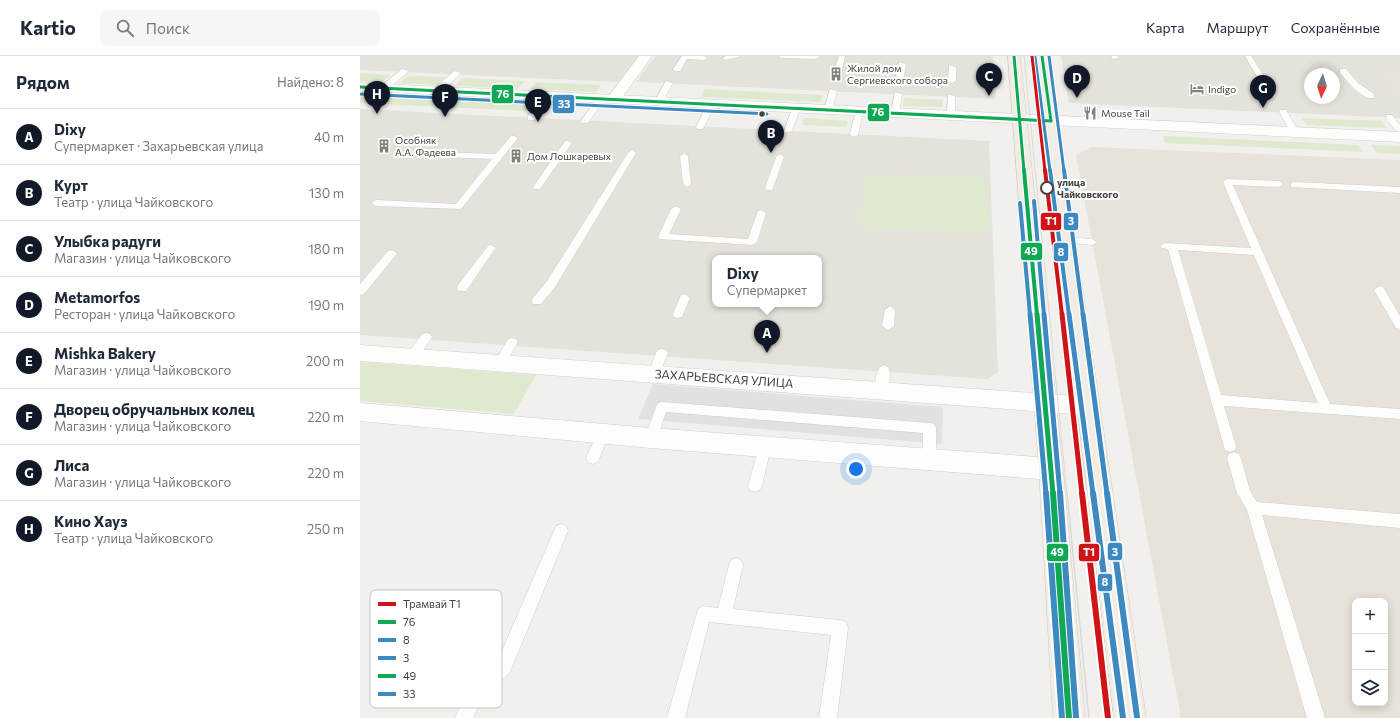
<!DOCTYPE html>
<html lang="ru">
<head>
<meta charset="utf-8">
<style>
  body { margin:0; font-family:Commissioner,sans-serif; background:#f6f6f7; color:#1f2937 }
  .controls { position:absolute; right:12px; bottom:12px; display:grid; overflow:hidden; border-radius:8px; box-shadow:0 2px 10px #0003 }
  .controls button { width:36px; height:36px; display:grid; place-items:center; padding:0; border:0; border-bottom:1px solid #e0e1e3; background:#fff; color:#1f2937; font:20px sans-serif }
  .compass { position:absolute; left:944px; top:12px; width:36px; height:36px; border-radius:50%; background:#fff; box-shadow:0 2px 10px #0003; rotate:184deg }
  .you { position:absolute; left:496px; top:413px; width:14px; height:14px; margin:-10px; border:3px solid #fff; border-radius:50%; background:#1a73e8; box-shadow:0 0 0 6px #1a73e833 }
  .badge { display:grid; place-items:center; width:26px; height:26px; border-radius:50%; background:#111827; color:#fff; font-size:13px; font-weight:700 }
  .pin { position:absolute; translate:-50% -33px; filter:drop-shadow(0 1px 2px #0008) }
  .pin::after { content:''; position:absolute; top:21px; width:14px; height:12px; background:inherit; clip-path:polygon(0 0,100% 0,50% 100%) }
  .popup { position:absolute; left:352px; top:199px; width:110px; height:52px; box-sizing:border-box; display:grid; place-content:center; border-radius:8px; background:#fff; filter:drop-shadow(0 1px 3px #0005); font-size:13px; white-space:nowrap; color:#747a83 }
  .popup b { font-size:15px; color:#1f2937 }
  .popup::after { content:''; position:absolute; left:50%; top:100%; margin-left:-8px; border:8px solid transparent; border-top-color:#fff }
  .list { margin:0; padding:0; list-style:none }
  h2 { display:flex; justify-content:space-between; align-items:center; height:52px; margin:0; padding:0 16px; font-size:17px }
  h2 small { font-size:13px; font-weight:400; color:#747a83 }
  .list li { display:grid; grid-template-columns:26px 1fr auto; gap:12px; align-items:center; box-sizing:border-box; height:56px; padding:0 16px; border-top:1px solid #e0e1e3 }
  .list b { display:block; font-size:15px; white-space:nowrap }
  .list p { margin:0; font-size:13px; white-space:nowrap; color:#747a83 }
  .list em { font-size:13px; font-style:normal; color:#747a83 }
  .icon { flex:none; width:22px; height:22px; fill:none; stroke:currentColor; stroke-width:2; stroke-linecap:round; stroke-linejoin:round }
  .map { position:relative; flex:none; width:1040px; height:662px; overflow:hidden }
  header { display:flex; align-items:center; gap:24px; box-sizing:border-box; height:56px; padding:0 20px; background:#fff; border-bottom:1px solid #e0e1e3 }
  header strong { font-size:19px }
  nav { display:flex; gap:22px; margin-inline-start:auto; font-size:14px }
  .search { width:280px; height:36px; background:#f6f6f7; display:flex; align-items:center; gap:10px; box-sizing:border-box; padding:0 14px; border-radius:8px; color:#747a83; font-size:15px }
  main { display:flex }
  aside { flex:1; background:#fff }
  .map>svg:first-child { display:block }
  .residential { fill:#e5e2dc; fill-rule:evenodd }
  .education { fill:#e7e3da; fill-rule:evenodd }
  .green { fill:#dfe9d0 }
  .parking { fill:#e3e1de }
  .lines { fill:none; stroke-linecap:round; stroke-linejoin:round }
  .service-casing { stroke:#d0cecb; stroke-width:1 }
  .minor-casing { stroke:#d0cecb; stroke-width:1 }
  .tertiary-casing { stroke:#d0cecb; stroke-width:1 }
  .primary-casing { stroke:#d2cbbd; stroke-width:1 }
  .service { fill:#fdfdfc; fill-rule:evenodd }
  .minor { fill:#fdfdfc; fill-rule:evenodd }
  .tertiary { fill:#fdfdfc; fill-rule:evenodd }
  .primary { fill:#f0ede6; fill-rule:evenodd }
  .tram-far1 { stroke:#dadad9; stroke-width:1 }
  .tram { stroke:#dadad9; stroke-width:1.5 }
  .bus-1-casing { stroke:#fff; stroke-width:5 }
  .bus-2-far3-casing { stroke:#fff; stroke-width:5 }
  .bus-2-far2-casing { stroke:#fff; stroke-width:6 }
  .bus-2-far1-casing { stroke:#fff; stroke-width:8 }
  .bus-2-casing { stroke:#fff; stroke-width:10 }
  .bus-3-far3-casing { stroke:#fff; stroke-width:5 }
  .bus-3-far2-casing { stroke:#fff; stroke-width:6 }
  .bus-3-far1-casing { stroke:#fff; stroke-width:8 }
  .bus-3-casing { stroke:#fff; stroke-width:10 }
  .bus-4-far3-casing { stroke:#fff; stroke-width:5 }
  .bus-4-far2-casing { stroke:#fff; stroke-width:6 }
  .bus-4-far1-casing { stroke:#fff; stroke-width:8 }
  .bus-4-casing { stroke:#fff; stroke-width:10 }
  .bus-5-casing { stroke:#fff; stroke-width:5 }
  .bus-1 { stroke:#10a855; stroke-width:3 }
  .bus-2-far3 { stroke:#3d8ac2; stroke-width:3 }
  .bus-2-far2 { stroke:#3d8ac2; stroke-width:4 }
  .bus-2-far1 { stroke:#3d8ac2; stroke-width:5 }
  .bus-2 { stroke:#3d8ac2; stroke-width:6 }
  .bus-3-far3 { stroke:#3d8ac2; stroke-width:3 }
  .bus-3-far2 { stroke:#3d8ac2; stroke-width:4 }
  .bus-3-far1 { stroke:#3d8ac2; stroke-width:5 }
  .bus-3 { stroke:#3d8ac2; stroke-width:6 }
  .bus-4-far3 { stroke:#10a855; stroke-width:3 }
  .bus-4-far2 { stroke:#10a855; stroke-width:4 }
  .bus-4-far1 { stroke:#10a855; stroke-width:5 }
  .bus-4 { stroke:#10a855; stroke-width:6 }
  .bus-5 { stroke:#3d8ac2; stroke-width:3 }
  .tram-1-far3-casing { stroke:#fff; stroke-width:5 }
  .tram-1-far2-casing { stroke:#fff; stroke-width:6 }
  .tram-1-far1-casing { stroke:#fff; stroke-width:8 }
  .tram-1-casing { stroke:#fff; stroke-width:10 }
  .tram-1-far3 { stroke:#ce1417; stroke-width:3 }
  .tram-1-far2 { stroke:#ce1417; stroke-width:4 }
  .tram-1-far1 { stroke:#ce1417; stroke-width:5 }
  .tram-1 { stroke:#ce1417; stroke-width:6 }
  .bus-dot { fill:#47423a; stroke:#fff; stroke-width:1.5 }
  .stop-dot { fill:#fff; stroke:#47423a; stroke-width:2 }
  .labels { text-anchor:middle; stroke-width:4; stroke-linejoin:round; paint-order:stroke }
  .far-poi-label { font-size:10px; fill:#47423a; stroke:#fff; text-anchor:start }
  .far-stop-label { font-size:10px; font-weight:bold; fill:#47423a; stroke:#fff; text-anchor:start }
  .street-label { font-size:12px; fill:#47423a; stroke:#fff }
  .key { fill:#fff; stroke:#c8c6c4; stroke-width:1 }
  .key-label { font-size:11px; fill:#47423a }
  .line-badge { stroke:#fff; stroke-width:1.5 }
  .badge-label { font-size:11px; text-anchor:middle; font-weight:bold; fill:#fff }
</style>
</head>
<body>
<header>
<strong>Kartio</strong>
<div class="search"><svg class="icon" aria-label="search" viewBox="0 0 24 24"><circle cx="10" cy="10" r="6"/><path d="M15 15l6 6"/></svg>Поиск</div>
<nav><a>Карта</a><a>Маршрут</a><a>Сохранённые</a></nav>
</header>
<main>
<aside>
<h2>Рядом<small>Найдено: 8</small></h2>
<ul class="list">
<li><span class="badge">A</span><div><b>Dixy</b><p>Супермаркет · Захарьевская улица</p></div><em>40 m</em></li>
<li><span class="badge">B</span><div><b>Курт</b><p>Театр · улица Чайковского</p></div><em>130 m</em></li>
<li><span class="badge">C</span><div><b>Улыбка радуги</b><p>Магазин · улица Чайковского</p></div><em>180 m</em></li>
<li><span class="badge">D</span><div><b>Metamorfos</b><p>Ресторан · улица Чайковского</p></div><em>190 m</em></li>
<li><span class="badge">E</span><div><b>Mishka Bakery</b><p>Магазин · улица Чайковского</p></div><em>200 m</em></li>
<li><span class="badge">F</span><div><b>Дворец обручальных колец</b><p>Магазин · улица Чайковского</p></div><em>220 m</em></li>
<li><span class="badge">G</span><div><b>Лиса</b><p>Магазин · улица Чайковского</p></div><em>220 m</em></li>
<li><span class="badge">H</span><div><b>Кино Хауз</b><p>Театр · улица Чайковского</p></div><em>250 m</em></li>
</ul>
</aside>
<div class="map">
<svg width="1040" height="662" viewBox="0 0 1040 662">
  <rect width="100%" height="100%" fill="#f2f0ed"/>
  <g class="residential">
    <polygon points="0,0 278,0 258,26 0,14"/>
    <polygon points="295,0 633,0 636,43 276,26"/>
    <path d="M701,0H1040V62L709,47ZM950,18H974V42H950Z"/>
    <path d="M0,53L629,85L638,316L627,323L0,279ZM355,202H459V248H355Z"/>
  </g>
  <g class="education">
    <polygon points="1018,16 1040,17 1040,39 1029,28"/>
    <path d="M731,91L1040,104V662H821L716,99ZM995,545H1025V647H995Z"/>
  </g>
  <g class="green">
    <polygon points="0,17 31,19 22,26 0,25"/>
    <polygon points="48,20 85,21 77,29 40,27"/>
    <polygon points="102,22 165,25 158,33 95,30"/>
    <polygon points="177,26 241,29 235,36 170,33"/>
    <polygon points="345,33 463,39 461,46 341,41"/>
    <polygon points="0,40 174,49 168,55 0,47"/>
    <polygon points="544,42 583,44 583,51 543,50"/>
    <polygon points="444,62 488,65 486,71 442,69"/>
    <polygon points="942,62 1021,65 1027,72 947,69"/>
    <polygon points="803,80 998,89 1004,96 805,87"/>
    <polygon points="1011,89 1040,90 1040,98 1017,97"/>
    <polygon points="507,117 627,123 629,172 622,178 498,171"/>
    <polygon points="0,306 176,319 154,358 0,345"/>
  </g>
  <polygon class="parking" points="293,328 583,351 582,388 278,363"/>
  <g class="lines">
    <g class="service-casing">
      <g id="service">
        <polygon points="322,0 344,0 348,2 344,4 327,3 320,15 314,15 313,13"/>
        <polygon points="366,0 381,0 366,4 362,2"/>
        <polygon points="418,0 459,0 459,1 456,3 421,2"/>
        <polygon points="479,0 485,0 481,18 477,20 473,18"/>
        <polygon points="751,0 757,0 759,2 753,3"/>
        <polygon points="885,0 891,0 916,39 915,41 909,41"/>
        <polygon points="539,6 546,8 544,20 540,22 536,20"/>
        <polygon points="589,9 596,11 596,25 592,27 588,25"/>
        <polygon points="42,13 49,15 26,35 20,35 20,31"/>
        <path d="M980,13H986L998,27L1014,38V42C1001,44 988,25 980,17Z"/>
        <polygon points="94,15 101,17 80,37 74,37 74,33"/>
        <polygon points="306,25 313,27 301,48 295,48 294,46"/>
        <polygon points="470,33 477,35 472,54 468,56 464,54"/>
        <polygon points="535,36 542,38 539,58 535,60 531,58"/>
        <polygon points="588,38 595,40 595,60 591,62 587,60"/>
        <polygon points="186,39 193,41 174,64 168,64 168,60"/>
        <polygon points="238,41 245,43 228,67 222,67 221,65"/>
        <polygon points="348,47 355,49 343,73 337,73 336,71"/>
        <polygon points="433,51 440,53 432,75 425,77 424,75"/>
        <polygon points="496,54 503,56 498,79 494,81 490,79"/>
        <polygon points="920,54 926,54 939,76 938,78 932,78 919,56"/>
        <path d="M1026,59H1032L1040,69V76C1035,75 1026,64 1026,59Z"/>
        <polygon points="151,80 154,80 158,82 101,153 16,150 11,147 16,144 96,148 132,103 60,100 57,99 57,95 136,98"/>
        <polygon points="205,85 208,85 212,87 180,133 174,133 173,131"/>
        <polygon points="272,94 276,97 195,231 181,248 173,248 172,245 173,242 187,225 268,97"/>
        <polygon points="324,97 328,100 331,128 327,131 323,128 320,100"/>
        <polygon points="420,98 424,101 413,132 412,134 406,134 405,132 416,101"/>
        <path d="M867,123L919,125L923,128L919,131L873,129L970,348L1040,353V363L864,350L876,390L875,394L870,396L865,394L808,193L802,192L800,190L805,187L891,192L863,126ZM818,194L894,199L958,347L861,339Z"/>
        <polygon points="934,126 1040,131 1040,137 931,131 931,127"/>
        <polygon points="316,150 321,153 309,178 388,183 398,155 401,154 406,157 397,186 392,189 300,183 298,181 311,153"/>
        <polygon points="705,181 732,183 737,186 732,189 702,186 700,184"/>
        <polygon points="131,189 136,192 134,194 106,235 98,235 97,232 98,229 128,190"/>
        <polygon points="32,194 37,197 36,199 4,238 0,239 0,228 28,195"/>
        <polygon points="1019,230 1023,231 1040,260 1040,273 1036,272 1014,234"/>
        <polygon points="325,238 330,242 322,261 318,262 314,261 313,258 321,239"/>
        <polygon points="530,250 535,254 534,270 528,274 522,270 525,254"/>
        <polygon points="66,277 70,278 72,281 70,284 56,304 48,304 46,301 48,298 62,278"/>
        <polygon points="152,282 156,283 158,286 144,310 136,310 134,307 136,304 148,283"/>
        <polygon points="302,293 306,294 308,297 298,321 290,321 288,318 296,297 298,294"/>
        <path d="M524,309L528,311C532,317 529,332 525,338L521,340L517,338C513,332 516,317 520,311Z"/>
        <polygon points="302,346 570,367 574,368 576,372 576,403 574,407 569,409 564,407 562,403 563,377 306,356 296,386 291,388 286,386 285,382 296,351 298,347"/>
        <polygon points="243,372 247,373 249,377 238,406 233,408 228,406 226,402 239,373"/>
        <polygon points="405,385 410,387 411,391 402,430 400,434 395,436 390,434 388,430 399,391 400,387"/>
        <polygon points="874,396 879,398 881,402 890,435 897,446 1040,458 1040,472 902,459 965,662 947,662 887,454 877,437 867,402 869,398"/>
        <polygon points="201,468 206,470 208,475 150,616 120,647 113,662 95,662 108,635 138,604 196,470"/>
        <polygon points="376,502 381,504 383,509 373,553 480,564 486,566 488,572 477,662 459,662 471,579 349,566 325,662 307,662 338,553 343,550 358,552 369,509 371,504"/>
      </g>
    </g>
    <g class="minor-casing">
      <g id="minor">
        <polygon points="279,0 292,0 258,47 248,47 246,44"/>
        <polygon points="0,289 728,341 736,343 739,350 736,357 728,359 0,305"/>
        <polygon points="0,347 291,372 691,402 700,405 703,413 700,421 691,424 291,392 0,365"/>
      </g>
    </g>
    <g class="tertiary-casing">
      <polygon id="tertiary" points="0,27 1040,76 1040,86 0,35"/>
    </g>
    <g class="primary-casing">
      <g id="primary">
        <polygon points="648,0 660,0 703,413 725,662 693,662 679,413"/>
        <polygon points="676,0 688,0 786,662 754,662"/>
      </g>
    </g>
    <use href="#service" class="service"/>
    <use href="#minor" class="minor"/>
    <use href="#tertiary" class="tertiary"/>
    <use href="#primary" class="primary"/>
    <polyline class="tram-far1" points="664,0 707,438"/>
    <polyline class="tram" points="707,437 729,662"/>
    <g class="bus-1-casing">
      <g id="bus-1">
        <polyline points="682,0 691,65"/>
        <polyline points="0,31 691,65"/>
      </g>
    </g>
    <g class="bus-2-far3-casing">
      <polyline id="bus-2-far3" points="675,1 690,115"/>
    </g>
    <g class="bus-2-far2-casing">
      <g id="bus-2-far2">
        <polyline points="690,114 709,259"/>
        <polyline points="660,147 670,259"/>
      </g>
    </g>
    <g class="bus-2-far1-casing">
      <g id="bus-2-far1">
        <polyline points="670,258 686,438"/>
        <polyline points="709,258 733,438"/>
      </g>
    </g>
    <g class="bus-2-casing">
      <g id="bus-2">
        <polyline points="686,437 702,662"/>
        <polyline points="733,437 763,662"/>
      </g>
    </g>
    <g class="bus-3-far3-casing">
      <polyline id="bus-3-far3" points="689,0 704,115"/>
    </g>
    <g class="bus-3-far2-casing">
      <g id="bus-3-far2">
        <polyline points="704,114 723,259"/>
        <polyline points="674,145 684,259"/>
      </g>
    </g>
    <g class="bus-3-far1-casing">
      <g id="bus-3-far1">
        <polyline points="684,258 700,438"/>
        <polyline points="723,258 747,438"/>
      </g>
    </g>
    <g class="bus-3-casing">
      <g id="bus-3">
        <polyline points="700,437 716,661"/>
        <polyline points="747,437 777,661"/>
      </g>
    </g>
    <g class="bus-4-far3-casing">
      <polyline id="bus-4-far3" points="654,0 664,115"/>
    </g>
    <g class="bus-4-far2-casing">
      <polyline id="bus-4-far2" points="664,114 677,259"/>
    </g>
    <g class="bus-4-far1-casing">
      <polyline id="bus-4-far1" points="677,258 693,438"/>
    </g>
    <g class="bus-4-casing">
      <polyline id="bus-4" points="693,437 709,662"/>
    </g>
    <g class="bus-5-casing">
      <polyline id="bus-5" points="0,38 407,58"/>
    </g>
    <use href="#bus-1" class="bus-1"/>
    <use href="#bus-2-far3" class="bus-2-far3"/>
    <use href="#bus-2-far2" class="bus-2-far2"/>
    <use href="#bus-2-far1" class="bus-2-far1"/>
    <use href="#bus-2" class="bus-2"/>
    <use href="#bus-3-far3" class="bus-3-far3"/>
    <use href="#bus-3-far2" class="bus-3-far2"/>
    <use href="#bus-3-far1" class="bus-3-far1"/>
    <use href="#bus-3" class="bus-3"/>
    <use href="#bus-4-far3" class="bus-4-far3"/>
    <use href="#bus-4-far2" class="bus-4-far2"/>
    <use href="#bus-4-far1" class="bus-4-far1"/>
    <use href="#bus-4" class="bus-4"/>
    <use href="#bus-5" class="bus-5"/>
    <g class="tram-1-far3-casing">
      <polyline id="tram-1-far3" points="672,0 685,115"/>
    </g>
    <g class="tram-1-far2-casing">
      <polyline id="tram-1-far2" points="685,114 702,259"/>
    </g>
    <g class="tram-1-far1-casing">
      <polyline id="tram-1-far1" points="702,258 722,438"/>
    </g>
    <g class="tram-1-casing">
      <polyline id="tram-1" points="722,437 748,662"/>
    </g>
    <use href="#tram-1-far3" class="tram-1-far3"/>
    <use href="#tram-1-far2" class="tram-1-far2"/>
    <use href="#tram-1-far1" class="tram-1-far1"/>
    <use href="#tram-1" class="tram-1"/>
  </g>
  <defs>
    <g id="building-bare" transform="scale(1.08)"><path d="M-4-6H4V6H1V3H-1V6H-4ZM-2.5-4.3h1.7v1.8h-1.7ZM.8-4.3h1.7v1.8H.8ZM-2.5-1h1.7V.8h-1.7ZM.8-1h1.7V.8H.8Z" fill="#837f79" stroke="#fff" stroke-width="2.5" paint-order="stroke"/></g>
    <g id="hotel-bare" transform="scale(1.08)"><path d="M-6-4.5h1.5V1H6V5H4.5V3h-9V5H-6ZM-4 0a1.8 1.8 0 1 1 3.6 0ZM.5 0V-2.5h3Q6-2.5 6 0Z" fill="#837f79" stroke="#fff" stroke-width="2.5" paint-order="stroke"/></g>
    <g id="restaurant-bare" transform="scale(1.08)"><path d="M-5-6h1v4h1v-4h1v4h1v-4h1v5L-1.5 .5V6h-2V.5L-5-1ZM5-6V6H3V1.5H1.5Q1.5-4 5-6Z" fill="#837f79" stroke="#fff" stroke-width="2.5" paint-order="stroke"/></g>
  </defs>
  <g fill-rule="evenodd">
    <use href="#building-bare" x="476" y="18"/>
    <use href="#hotel-bare" x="837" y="33"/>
    <use href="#restaurant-bare" x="730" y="57"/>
    <use href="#building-bare" x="24" y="90"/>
    <use href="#building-bare" x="156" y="100"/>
  </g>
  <circle class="bus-dot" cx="402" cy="58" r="3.5"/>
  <circle class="stop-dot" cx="687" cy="132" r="6"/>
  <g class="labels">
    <g class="far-poi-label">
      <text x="487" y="16">Жилой дом<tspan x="487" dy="12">Сергиевского собора</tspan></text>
      <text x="848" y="37">Indigo</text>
      <text x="741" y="61">Mouse Tail</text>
      <text x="35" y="88">Особняк<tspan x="35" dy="12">А.А. Фадеева</tspan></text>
      <text x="167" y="104">Дом Лошкаревых</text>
    </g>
    <g class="far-stop-label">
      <text x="697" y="130">улица<tspan x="697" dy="12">Чайковского</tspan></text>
    </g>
    <g class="street-label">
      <text transform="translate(364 323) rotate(4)" y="4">ЗАХАРЬЕВСКАЯ УЛИЦА</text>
    </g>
  </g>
  <rect x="10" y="534" width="132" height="118" rx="6" class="key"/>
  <rect x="18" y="546" width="18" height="4" fill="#ce1417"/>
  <rect x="18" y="564" width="18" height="4" fill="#10a855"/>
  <rect x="18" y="582" width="18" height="4" fill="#3d8ac2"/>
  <rect x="18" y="600" width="18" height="4" fill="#3d8ac2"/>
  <rect x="18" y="618" width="18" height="4" fill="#10a855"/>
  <rect x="18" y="636" width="18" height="4" fill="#3d8ac2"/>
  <g class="key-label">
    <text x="43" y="552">Трамвай Т1</text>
    <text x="43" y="570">76</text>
    <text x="43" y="588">8</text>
    <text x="43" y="606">3</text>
    <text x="43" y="624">49</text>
    <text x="43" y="642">33</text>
  </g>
  <g class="line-badge">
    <rect x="131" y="28" width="23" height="20" rx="4" fill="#10a855"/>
    <rect x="192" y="38" width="23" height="20" rx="4" fill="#3d8ac2"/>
    <rect x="507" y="47" width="23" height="19" rx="4" fill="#10a855"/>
    <rect x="703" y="156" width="16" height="19" rx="4" fill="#3d8ac2"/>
    <rect x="680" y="156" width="22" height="19" rx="4" fill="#ce1417"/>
    <rect x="660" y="186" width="23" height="19" rx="4" fill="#10a855"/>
    <rect x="693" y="186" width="16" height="20" rx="4" fill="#3d8ac2"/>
    <rect x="747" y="486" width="16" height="19" rx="4" fill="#3d8ac2"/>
    <rect x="686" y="487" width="23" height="19" rx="4" fill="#10a855"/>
    <rect x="718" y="487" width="22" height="19" rx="4" fill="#ce1417"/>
    <rect x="737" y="517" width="16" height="19" rx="4" fill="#3d8ac2"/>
  </g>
  <g class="badge-label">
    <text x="143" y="42">76</text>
    <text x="204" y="52">33</text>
    <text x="518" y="60">76</text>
    <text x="711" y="169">3</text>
    <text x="691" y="169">Т1</text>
    <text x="671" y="199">49</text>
    <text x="701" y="200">8</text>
    <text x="755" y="500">3</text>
    <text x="697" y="500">49</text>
    <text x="729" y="500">Т1</text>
    <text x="745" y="530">8</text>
  </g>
</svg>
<div class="controls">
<button>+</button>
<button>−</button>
<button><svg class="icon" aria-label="layers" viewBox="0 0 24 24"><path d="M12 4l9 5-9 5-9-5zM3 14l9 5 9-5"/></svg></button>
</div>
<svg class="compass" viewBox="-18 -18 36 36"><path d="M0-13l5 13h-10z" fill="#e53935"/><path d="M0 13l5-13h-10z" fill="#747a83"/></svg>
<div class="you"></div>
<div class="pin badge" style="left:407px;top:297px">A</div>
<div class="popup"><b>Dixy</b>Супермаркет</div>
<div class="pin badge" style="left:411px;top:97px">B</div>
<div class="pin badge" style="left:629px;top:40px">C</div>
<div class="pin badge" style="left:717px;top:42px">D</div>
<div class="pin badge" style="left:178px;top:66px">E</div>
<div class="pin badge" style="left:85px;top:61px">F</div>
<div class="pin badge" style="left:903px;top:52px">G</div>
<div class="pin badge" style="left:17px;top:58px">H</div>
</div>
</main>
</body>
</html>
